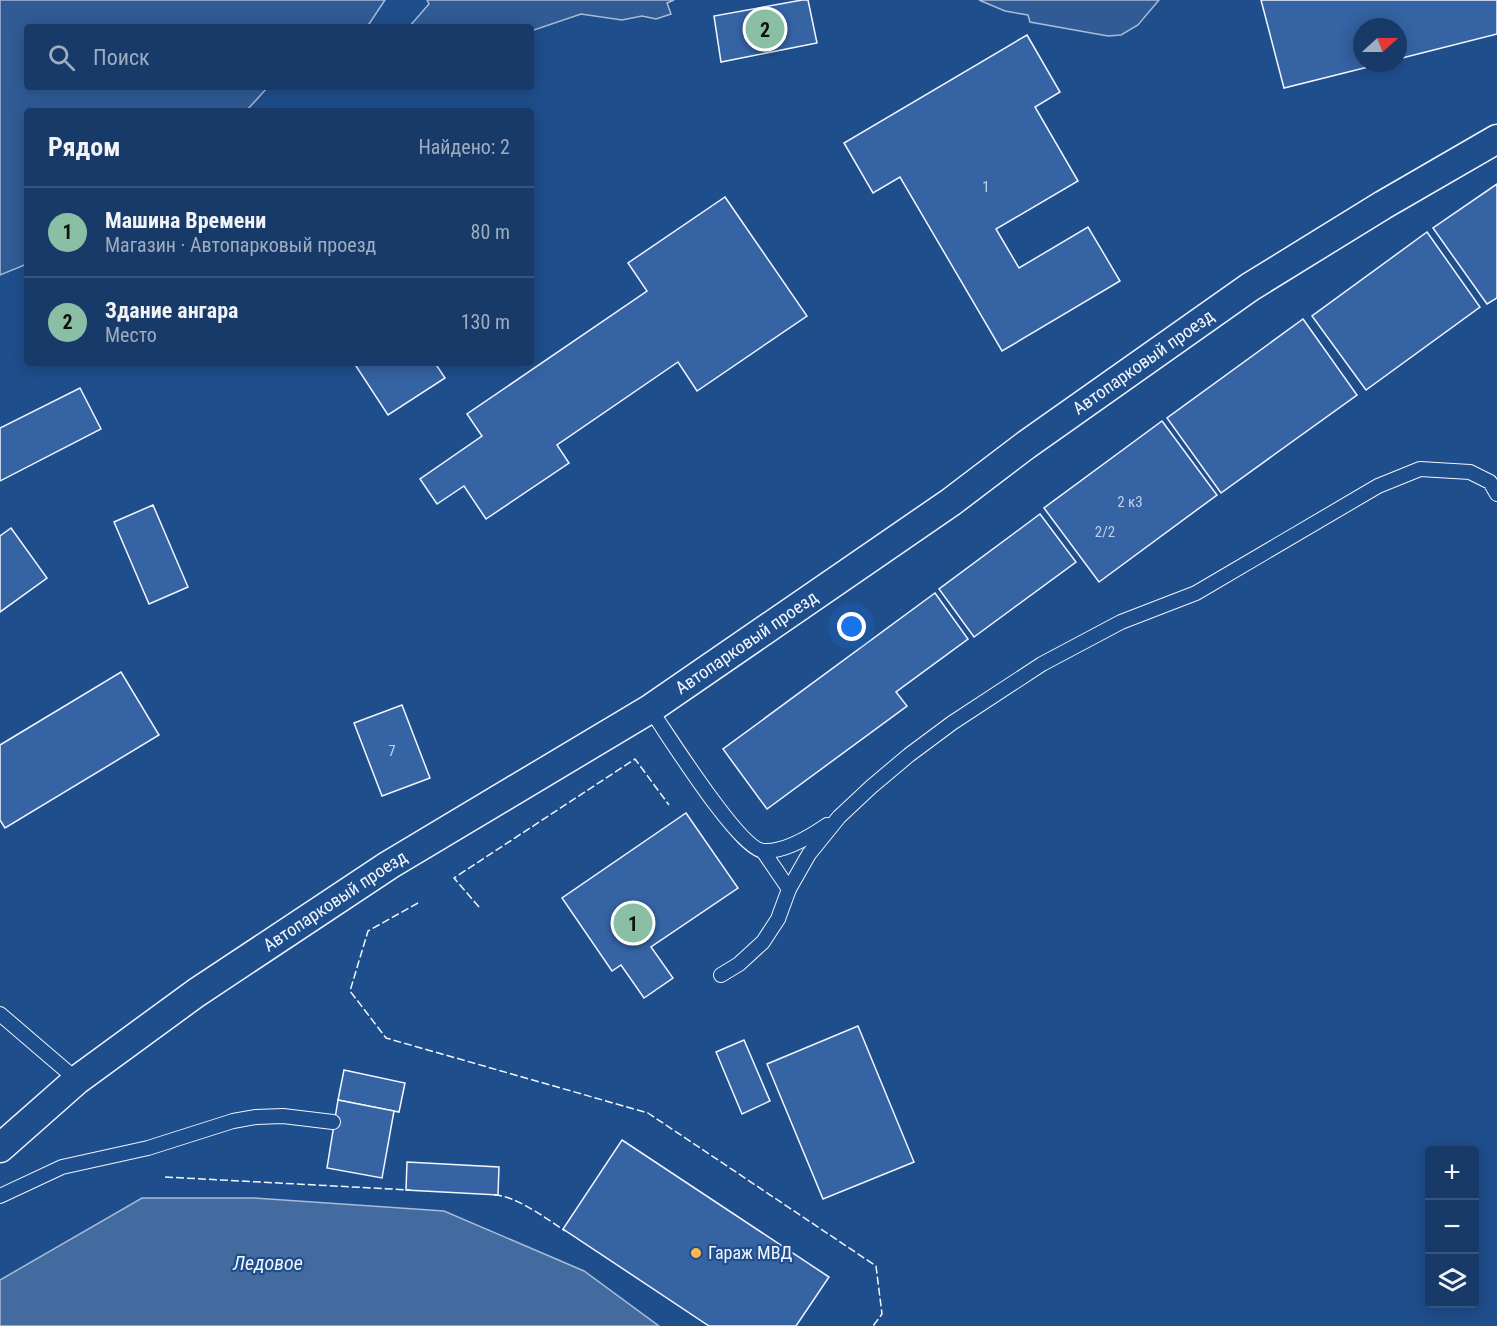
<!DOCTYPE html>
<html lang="ru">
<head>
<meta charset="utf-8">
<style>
  body { margin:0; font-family:"Roboto Condensed",sans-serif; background:#244571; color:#f1f3f6 }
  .controls { position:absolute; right:18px; bottom:18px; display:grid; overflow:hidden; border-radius:6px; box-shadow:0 3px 15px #0003 }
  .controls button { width:54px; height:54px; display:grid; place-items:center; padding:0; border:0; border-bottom:2px solid #36547d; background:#173a69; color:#f1f3f6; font:30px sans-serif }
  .compass { position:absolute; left:1353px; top:18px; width:54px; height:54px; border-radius:50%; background:#173a69; box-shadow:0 3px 15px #0003; rotate:69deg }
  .you { position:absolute; left:852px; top:627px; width:21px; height:21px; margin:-15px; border:4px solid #fff; border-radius:50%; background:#1a73e8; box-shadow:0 0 0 9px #1a73e833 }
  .badge { display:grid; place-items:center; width:39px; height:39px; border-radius:50%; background:#8abfa5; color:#111; font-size:20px; font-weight:700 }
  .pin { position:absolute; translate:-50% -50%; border:3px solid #fff; box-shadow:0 2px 6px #0006 }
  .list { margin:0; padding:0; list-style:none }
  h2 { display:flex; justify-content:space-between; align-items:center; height:78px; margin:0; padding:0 24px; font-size:26px }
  h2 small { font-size:20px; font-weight:400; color:#9eadc0 }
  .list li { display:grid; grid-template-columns:39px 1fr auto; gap:18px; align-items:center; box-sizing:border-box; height:90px; padding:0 24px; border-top:2px solid #36547d }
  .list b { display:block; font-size:22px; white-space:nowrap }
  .list p { margin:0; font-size:20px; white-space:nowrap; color:#9eadc0 }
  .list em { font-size:20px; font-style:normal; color:#9eadc0 }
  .icon { flex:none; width:33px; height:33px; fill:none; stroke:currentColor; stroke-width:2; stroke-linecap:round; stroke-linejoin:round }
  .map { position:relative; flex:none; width:1497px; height:1326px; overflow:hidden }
  .search { position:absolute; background:#173a69; box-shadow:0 3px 15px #0003; left:24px; top:24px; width:510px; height:66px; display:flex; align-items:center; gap:15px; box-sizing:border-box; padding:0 21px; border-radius:6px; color:#9eadc0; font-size:22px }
  .panel { position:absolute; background:#173a69; box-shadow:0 3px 15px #0003; left:24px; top:108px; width:510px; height:258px; border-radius:6px }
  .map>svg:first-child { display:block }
  .built { fill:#305b95; stroke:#a8bbd7; stroke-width:1.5 }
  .water { fill:#446ba0; stroke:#a8bbd7; stroke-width:1.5 }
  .building { fill:#3563a3; stroke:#f2f6ff; stroke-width:1.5 }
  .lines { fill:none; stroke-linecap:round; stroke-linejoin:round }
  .service-casing { stroke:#f2f6ff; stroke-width:16 }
  .minor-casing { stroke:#f2f6ff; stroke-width:31 }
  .service { stroke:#1f4e8c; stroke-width:14 }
  .minor { stroke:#1f4e8c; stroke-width:28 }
  .fence { stroke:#f2f6ff; stroke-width:1.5; stroke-dasharray:8 3; stroke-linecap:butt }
  .poi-dot { fill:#ffb74d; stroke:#1f4e8c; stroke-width:2 }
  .labels { text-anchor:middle; stroke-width:4.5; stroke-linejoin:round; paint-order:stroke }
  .number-label { font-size:15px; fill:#c3d1e8 }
  .street-label { font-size:18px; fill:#f2f6ff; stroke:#1f4e8c }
  .poi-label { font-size:18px; fill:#f2f6ff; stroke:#1f4e8c; text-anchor:start }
  .water-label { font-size:20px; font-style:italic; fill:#f2f6ff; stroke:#1f4e8c }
</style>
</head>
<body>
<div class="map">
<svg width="1497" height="1326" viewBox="0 0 1497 1326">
  <rect width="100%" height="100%" fill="#1f4e8c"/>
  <g class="built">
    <polygon points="0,0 385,0 367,27 27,27 27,87 268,87 246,111 27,111 27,264 0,275"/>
    <polygon points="427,0 674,0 667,3 671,14 656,19 642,16 622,20 581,14 531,31 531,27 409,27 429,4"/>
    <polygon points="979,0 1159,0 1138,25 1121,35 1108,36 1030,22 1028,15 1005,11"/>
  </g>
  <polygon class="water" points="142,1198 254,1198 444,1211 584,1271 659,1326 0,1326 0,1280"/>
  <g class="building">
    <polygon points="802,0 808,0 817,43 721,62 714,16"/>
    <polygon points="1261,0 1497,0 1497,34 1398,59 1398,27 1362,27 1362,63 1384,63 1284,88"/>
    <polygon points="1027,35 1060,92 1035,107 1078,181 996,229 1019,268 1088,227 1120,281 1002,351 900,177 873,193 844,143"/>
    <polygon points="1497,184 1497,298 1487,304 1433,228"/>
    <polygon points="725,197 807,316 697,391 678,362 557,445 569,463 486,519 464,486 437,504 420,479 482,436 467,414 647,291 628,263"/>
    <polygon points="1427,232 1480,307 1366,390 1312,316"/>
    <polygon points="1303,319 1357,395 1221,493 1167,418"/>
    <polygon points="354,363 435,363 445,378 388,415"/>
    <polygon points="80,388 101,429 0,481 0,428"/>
    <polygon points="1162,421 1217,495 1099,582 1044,508"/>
    <polygon points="153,505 188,587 149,604 114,522"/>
    <polygon points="1040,514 1076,562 974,637 939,589"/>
    <polygon points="11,528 47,578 0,612 0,536"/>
    <polygon points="935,593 968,639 896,692 907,706 767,809 723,749"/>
    <polygon points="121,672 159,735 5,828 0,820 0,745"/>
    <polygon points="402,705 430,778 382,796 354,723"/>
    <polygon points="686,813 738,888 651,947 673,978 644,998 621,965 612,971 562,898"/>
    <polygon points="858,1026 914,1162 823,1199 767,1064"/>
    <polygon points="744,1040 770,1101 742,1114 716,1052"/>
    <polygon points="344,1070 405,1083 399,1112 338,1100"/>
    <polygon points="338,1100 394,1111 382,1178 327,1168"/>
    <polygon points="622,1140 829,1277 796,1326 709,1326 563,1229"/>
    <polygon points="407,1162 499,1167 498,1195 406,1190"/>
  </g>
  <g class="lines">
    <g class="service-casing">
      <g id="service">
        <path d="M650,709C667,733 739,850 764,851C784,852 811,836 827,825"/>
        <polyline points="763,851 789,889"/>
        <polyline points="721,975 739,964 763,942 778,919 789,889 809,854 839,817 871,787 909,755 952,723 1042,664 1121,622 1196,593 1378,486 1420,469 1470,472 1490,482 1497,494"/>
        <polyline points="0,1014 77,1080"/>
        <polyline points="0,1196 62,1167 148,1148 233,1121 256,1117 283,1116 333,1122"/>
      </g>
    </g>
    <g class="minor-casing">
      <g id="minor">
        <path id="s1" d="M0,1148L77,1080L196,993L389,865L650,709L951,502L1026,445L1250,287L1383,205L1497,139"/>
      </g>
    </g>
    <use href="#service" class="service"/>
    <use href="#minor" class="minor"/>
    <g class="fence">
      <polyline points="418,903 368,931 350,991 386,1038 648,1113 876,1266 882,1314 873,1326"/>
      <polyline points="479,907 454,878 635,759 669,805"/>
      <polyline points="165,1177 410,1190"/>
      <path d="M494,1195C515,1195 547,1219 565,1231"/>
    </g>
  </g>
  <circle class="poi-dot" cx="696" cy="1253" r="6"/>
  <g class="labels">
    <g class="number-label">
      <text x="986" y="192">1</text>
      <text x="1130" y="507">2 к3</text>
      <text x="1105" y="537">2/2</text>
      <text x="392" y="756">7</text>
    </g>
    <g class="street-label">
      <text dy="6" stroke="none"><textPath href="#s1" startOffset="1389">Автопарковый проезд</textPath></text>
      <text dy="6" stroke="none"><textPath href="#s1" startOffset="903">Автопарковый проезд</textPath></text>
      <text dy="6" stroke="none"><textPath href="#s1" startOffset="417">Автопарковый проезд</textPath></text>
    </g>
    <g class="poi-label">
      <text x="708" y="1259">Гараж МВД</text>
    </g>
    <g class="water-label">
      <text x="268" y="1270">Ледовое</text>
    </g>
  </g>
</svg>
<div class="controls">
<button>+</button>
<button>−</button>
<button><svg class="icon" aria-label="layers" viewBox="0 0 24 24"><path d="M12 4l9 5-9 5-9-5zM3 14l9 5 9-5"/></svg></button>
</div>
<svg class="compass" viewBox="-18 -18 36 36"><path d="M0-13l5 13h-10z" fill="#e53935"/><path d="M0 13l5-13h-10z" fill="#9eadc0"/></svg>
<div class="you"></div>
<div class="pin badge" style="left:633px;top:923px">1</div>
<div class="pin badge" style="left:765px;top:29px">2</div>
<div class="search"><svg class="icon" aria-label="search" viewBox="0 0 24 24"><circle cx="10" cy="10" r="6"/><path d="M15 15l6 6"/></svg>Поиск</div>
<section class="panel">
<h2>Рядом<small>Найдено: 2</small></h2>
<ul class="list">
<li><span class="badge">1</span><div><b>Машина Времени</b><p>Магазин · Автопарковый проезд</p></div><em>80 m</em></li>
<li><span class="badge">2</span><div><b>Здание ангара</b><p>Место</p></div><em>130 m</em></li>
</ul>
</section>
</div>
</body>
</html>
